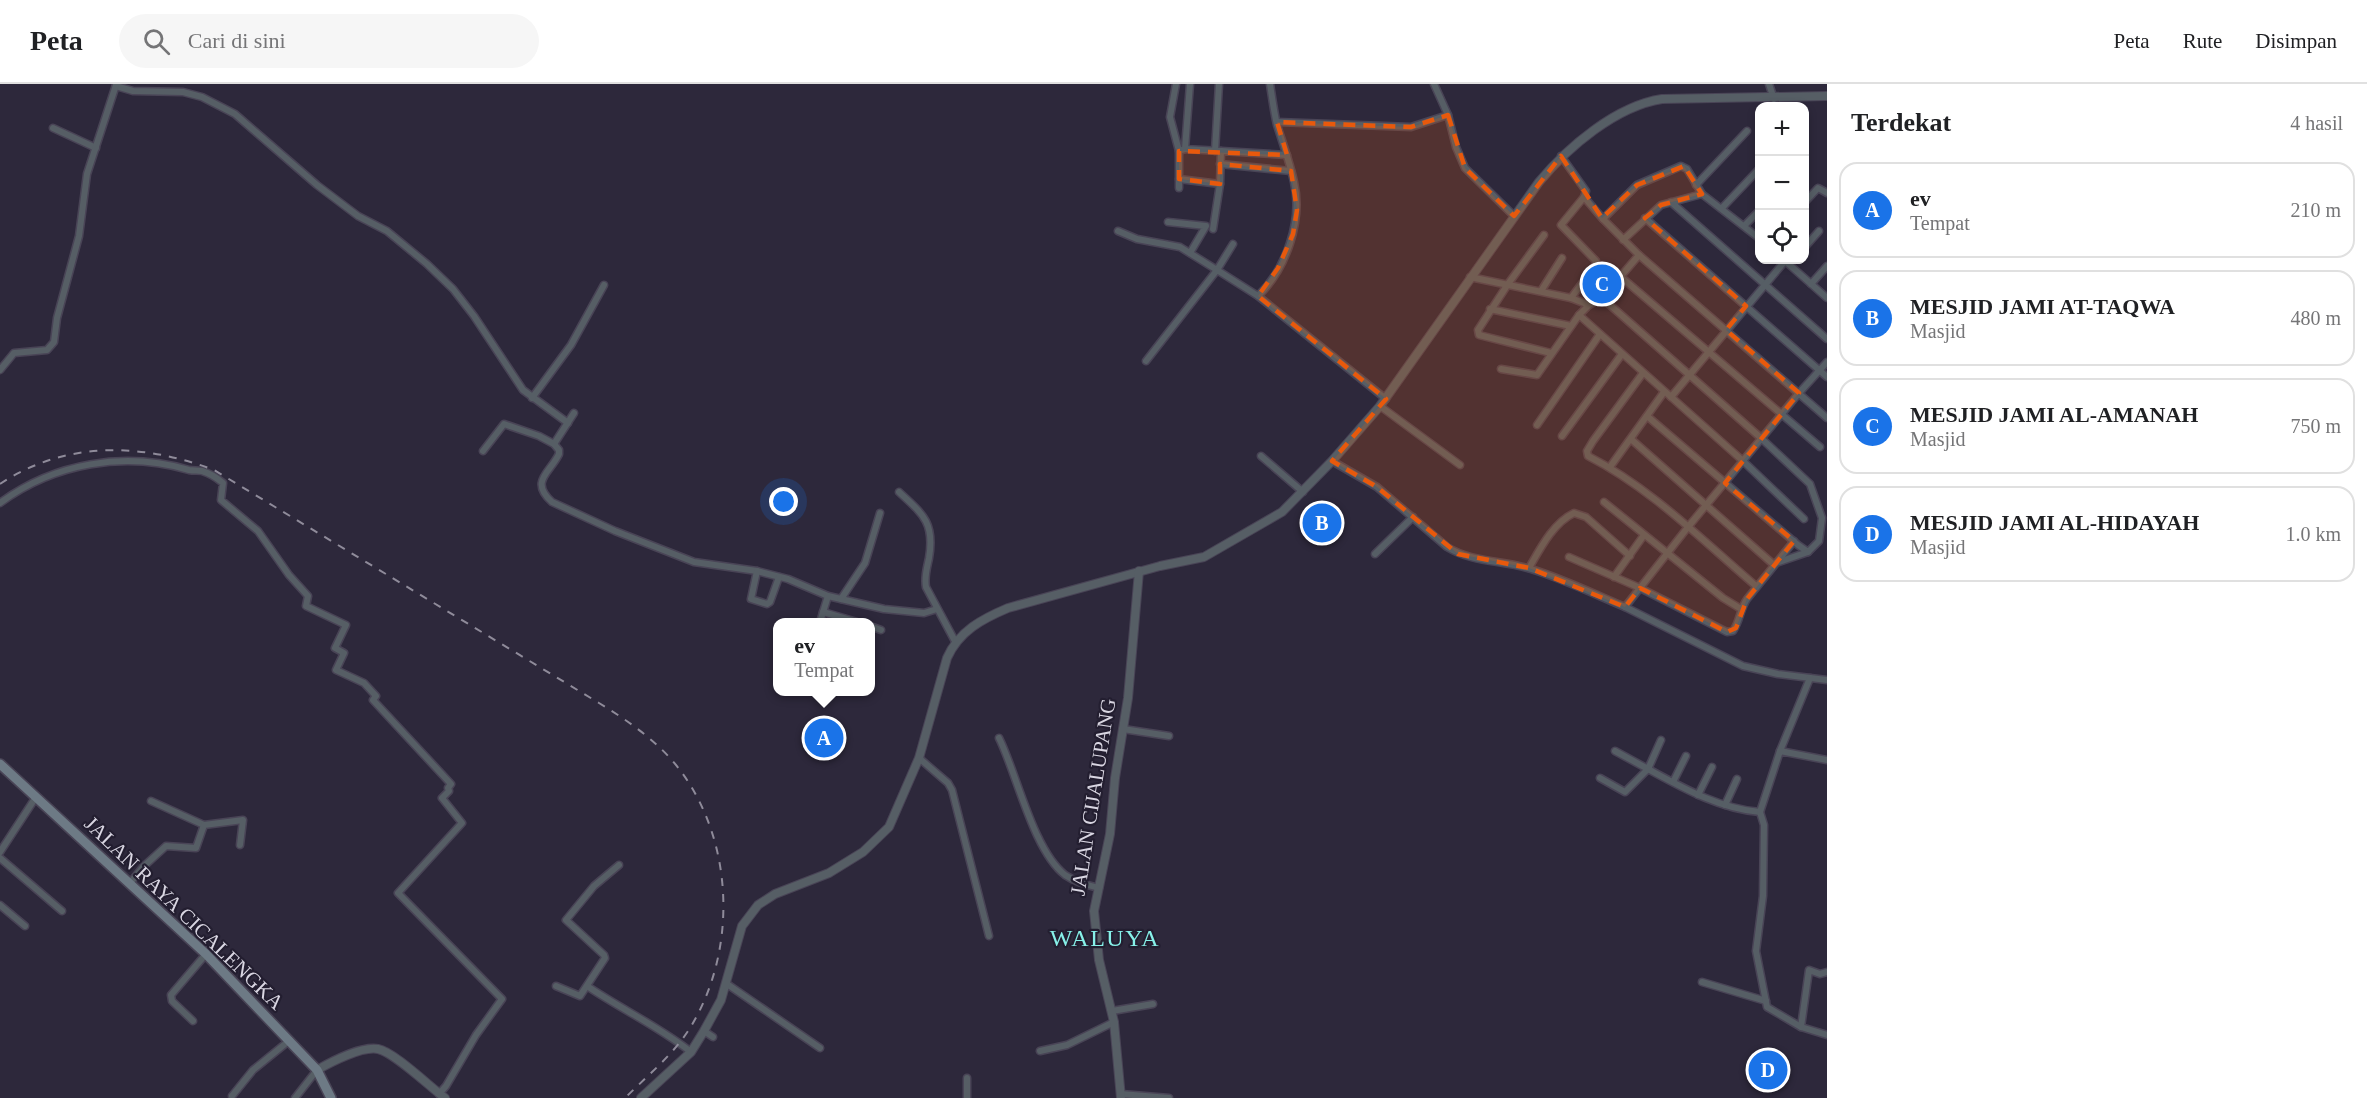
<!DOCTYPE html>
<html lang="id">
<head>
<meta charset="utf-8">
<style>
  body { margin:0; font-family:Georgia,serif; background:#f6f6f6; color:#202124 }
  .controls { position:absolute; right:18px; top:18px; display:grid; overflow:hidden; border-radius:12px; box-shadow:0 3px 9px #0003 }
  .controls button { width:54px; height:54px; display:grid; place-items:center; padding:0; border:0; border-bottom:2px solid #e0e0e0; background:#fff; color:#202124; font:30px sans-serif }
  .you { position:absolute; left:784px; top:418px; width:21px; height:21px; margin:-15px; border:4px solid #fff; border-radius:50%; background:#1a73e8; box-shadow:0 0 0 9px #1a73e833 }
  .badge { display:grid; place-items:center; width:39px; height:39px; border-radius:50%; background:#1a73e8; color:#fff; font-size:20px; font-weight:700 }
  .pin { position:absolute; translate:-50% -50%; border:3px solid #fff; box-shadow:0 2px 6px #0006 }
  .popup { position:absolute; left:773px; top:534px; width:102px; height:78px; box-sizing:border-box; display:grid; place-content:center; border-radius:12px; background:#fff; filter:drop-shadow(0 2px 4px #0005); font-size:20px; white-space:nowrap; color:#757577 }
  .popup b { font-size:22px; color:#202124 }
  .popup::after { content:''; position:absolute; left:50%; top:100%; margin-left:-12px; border:12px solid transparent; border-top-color:#fff }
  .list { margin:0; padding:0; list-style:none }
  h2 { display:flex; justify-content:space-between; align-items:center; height:78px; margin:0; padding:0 24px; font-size:26px }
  h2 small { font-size:20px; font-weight:400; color:#757577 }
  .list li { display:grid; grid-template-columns:39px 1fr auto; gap:18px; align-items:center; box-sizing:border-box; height:96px; margin:0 12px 12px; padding:0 12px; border:2px solid #e0e0e0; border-radius:18px }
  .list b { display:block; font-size:22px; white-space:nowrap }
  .list p { margin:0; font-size:20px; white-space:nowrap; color:#757577 }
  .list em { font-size:20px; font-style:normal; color:#757577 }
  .icon { flex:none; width:33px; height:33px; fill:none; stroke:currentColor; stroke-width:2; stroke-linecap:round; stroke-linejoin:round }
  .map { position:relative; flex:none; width:1827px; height:1014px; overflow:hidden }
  header { display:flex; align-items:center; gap:36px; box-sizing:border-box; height:84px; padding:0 30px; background:#fff; border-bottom:2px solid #e0e0e0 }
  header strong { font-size:28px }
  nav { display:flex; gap:33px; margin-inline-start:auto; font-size:21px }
  .search { width:420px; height:54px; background:#f6f6f6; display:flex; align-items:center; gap:15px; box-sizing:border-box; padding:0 21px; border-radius:33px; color:#757577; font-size:22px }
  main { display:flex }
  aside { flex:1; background:#fff }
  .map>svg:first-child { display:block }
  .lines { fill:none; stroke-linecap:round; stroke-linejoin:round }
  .minor-casing { stroke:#494456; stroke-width:9 }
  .tertiary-casing { stroke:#494456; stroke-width:10 }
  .secondary-casing { stroke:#494456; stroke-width:12 }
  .minor { stroke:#565e65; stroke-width:6 }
  .tertiary { stroke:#565e65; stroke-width:8 }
  .secondary { stroke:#6d7a85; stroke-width:9 }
  .rail { stroke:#8f8b9a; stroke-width:2; stroke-dasharray:8 8; stroke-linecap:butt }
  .marked { fill:#e8590c; fill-opacity:0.2; stroke:#e8590c; stroke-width:4.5; stroke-dasharray:12 8; stroke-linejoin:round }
  .labels { text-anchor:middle; stroke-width:4.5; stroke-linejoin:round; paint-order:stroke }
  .street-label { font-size:21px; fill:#d9d6e2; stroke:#231e30 }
  .quarter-label { font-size:24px; letter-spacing:1.5px; fill:#87f1e9; stroke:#231e30 }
</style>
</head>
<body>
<header>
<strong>Peta</strong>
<div class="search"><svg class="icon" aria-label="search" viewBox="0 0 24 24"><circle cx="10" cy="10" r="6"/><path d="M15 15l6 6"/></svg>Cari di sini</div>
<nav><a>Peta</a><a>Rute</a><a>Disimpan</a></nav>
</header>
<main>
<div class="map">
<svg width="1827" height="1014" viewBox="0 0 1827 1014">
  <rect width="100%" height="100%" fill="#2d283b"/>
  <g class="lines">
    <g class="minor-casing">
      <g id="minor">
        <polyline points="1176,0 1170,33 1179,67 1185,65"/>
        <polyline points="1190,0 1185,65 1221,67"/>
        <polyline points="1434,0 1448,31"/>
        <polyline points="1769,0 1774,15"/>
        <polyline points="116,2 133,7 183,8 202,13 235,30 317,101 358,132 387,147 427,180 453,205 474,232 523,306 568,339"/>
        <polyline points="1277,38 1411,43 1448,31 1456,63 1465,84 1514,132"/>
        <polyline points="53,44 96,64"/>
        <polyline points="1179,67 1179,104"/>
        <polyline points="1215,67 1219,0"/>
        <polyline points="1561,72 1586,107 1584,113 1561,141 1596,177 1595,182 1571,214"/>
        <polyline points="1220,80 1291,87"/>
        <polyline points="1179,95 1220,100"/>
        <polyline points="1696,101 1747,47"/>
        <polyline points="1584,113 1603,135"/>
        <polyline points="1671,118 1827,255"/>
        <polyline points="1804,119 1818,104 1827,109"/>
        <polyline points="1722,124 1760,84"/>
        <polyline points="1645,134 1827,293"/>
        <polyline points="1168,138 1206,142 1190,169"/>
        <polyline points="1745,141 1760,126"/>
        <polyline points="1213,145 1220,100 1221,67 1287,71"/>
        <polyline points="1118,147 1137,155 1180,163 1217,186 1233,160"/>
        <polyline points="1544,151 1508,200 1478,246 1479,251 1551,269"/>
        <polyline points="1760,155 1702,110 1687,85 1681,82 1637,101 1603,135 1639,171 1827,334"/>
        <polyline points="1623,156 1661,121 1702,110"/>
        <polyline points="1804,164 1819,147"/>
        <polyline points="1639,171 1602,214 1589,221 1579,231 1743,377 1804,435"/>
        <polyline points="1784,176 1827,214"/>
        <polyline points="1470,193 1571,214 1589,221"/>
        <polyline points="1621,193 1820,363"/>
        <polyline points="1811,200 1827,182"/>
        <polyline points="1541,207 1562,174"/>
        <path d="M1258,212C1286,185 1303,137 1294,98C1290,79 1283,60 1277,41C1274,28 1272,13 1270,0"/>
        <polyline points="1602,214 1761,354 1810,400 1822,434 1819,457 1808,468 1798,461 1647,332"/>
        <polyline points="1490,225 1571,242"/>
        <polyline points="1146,277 1217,186 1258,212 1386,315"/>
        <polyline points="1501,285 1537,291 1579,231"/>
        <polyline points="0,286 14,269 47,266 54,258 57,234 79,152 87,90 116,1"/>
        <path d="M1643,289L1593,357L1587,367L1588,372C1651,404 1703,457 1756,502"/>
        <polyline points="1671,313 1785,177"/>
        <polyline points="532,314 571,261 604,201"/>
        <polyline points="1380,322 1460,381"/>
        <polyline points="1537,341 1600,250"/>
        <polyline points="1562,352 1622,270"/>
        <polyline points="1632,356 1773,480 1808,468"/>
        <polyline points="554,360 574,329"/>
        <path d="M483,367L504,340L539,352L554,360L559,366V370C550,389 529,397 552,418L615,447L694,478L757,487L788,495L828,512L884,525L924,529L937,525"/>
        <polyline points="1261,372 1303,408"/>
        <path d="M1332,377L1377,403L1447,463C1473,479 1503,476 1531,485C1564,495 1594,510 1625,523L1688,443L1799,309L1827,278"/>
        <polyline points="1610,383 1664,308"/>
        <path d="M899,408C923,430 935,439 929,474C927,484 924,493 926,503L956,559"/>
        <polyline points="1604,418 1723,514 1741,525"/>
        <path d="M0,419C54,379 124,367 189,386C194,387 198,386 202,387C209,389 217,394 223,399L221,416L258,447L289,491L308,512L306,522L346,541L335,564L344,569L336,586L364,599L376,612L373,616L451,700L448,704L449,707L442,714L462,739L398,809L502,915L476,951L446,1002L439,1010"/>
        <polyline points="1375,470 1413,433"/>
        <path d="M1569,473L1640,504L1727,548L1733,547C1740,537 1740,525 1747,515L1794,457"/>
        <path d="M1529,484C1540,465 1553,439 1574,429L1586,433L1630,472"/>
        <polyline points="757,487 751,515 767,520 770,518 779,493"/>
        <polyline points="1614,493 1644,451"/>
        <polyline points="841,515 865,479 880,429"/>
        <polyline points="1625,523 1743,582 1778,590 1827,596"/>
        <polyline points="823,528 857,538"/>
        <polyline points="820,538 828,512"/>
        <polyline points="870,542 881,546"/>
        <polyline points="1123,645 1169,652"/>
        <path d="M999,654C1017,690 1033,766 1065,791C1075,798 1087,801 1099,804"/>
        <path d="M1661,656L1648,685C1683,704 1720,725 1760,728"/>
        <polyline points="1780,667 1810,594"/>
        <polyline points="919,674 948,699 952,706 989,852"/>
        <polyline points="1600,694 1625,708 1648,685 1615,667"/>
        <polyline points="1673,698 1686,672"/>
        <polyline points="1698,711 1712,683"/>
        <polyline points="151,717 204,741"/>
        <polyline points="1725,721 1737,695"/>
        <polyline points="0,768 36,713"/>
        <polyline points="0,774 62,827"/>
        <polyline points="130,799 143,783 166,762 196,764 204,741 243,736 240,761"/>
        <polyline points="0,821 25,842"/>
        <polyline points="1827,888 1820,890 1809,886 1801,943 1827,951"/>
        <polyline points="1702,898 1766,917"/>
        <polyline points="727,900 820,964"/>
        <polyline points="556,902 580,912 605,874 604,871 566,836 594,802 619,781"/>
        <path d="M587,902C621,925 658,942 691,968"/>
        <polyline points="1112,927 1153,920"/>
        <polyline points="193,937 172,917 171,911 206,870"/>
        <polyline points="1801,943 1767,923 1756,867 1763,812 1764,741 1760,728 1780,667 1827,676"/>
        <polyline points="704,947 713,953"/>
        <polyline points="1040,967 1067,961 1114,938"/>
        <polyline points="967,994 967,1014"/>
        <polyline points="1121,1010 1169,1014"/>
        <polyline points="232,1012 253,986 290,956"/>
        <polyline points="295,1014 317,986"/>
      </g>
    </g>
    <g class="tertiary-casing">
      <g id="tertiary">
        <path d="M317,986C331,978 362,962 378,965C394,968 430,1003 445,1014"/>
        <path d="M641,1014L691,968L704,947L721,916L742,842L758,821L775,810L829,789L863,768L889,743L919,674L947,574C959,547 982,535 1008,524L1160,482L1204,473L1282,428L1332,377L1380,322L1539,98C1568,63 1616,22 1662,15L1827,12"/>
        <polyline points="1121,1014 1114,938 1099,876 1094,827 1110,750 1115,694 1128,614 1139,487"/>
      </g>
    </g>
    <g class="secondary-casing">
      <polyline id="secondary" points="0,680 206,870 317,986 331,1014"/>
    </g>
    <use href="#minor" class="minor"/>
    <use href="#tertiary" class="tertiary"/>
    <use href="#secondary" class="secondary"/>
    <path class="rail" d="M0,400C66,356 143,359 214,386L599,619C625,635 650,652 671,675C734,747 740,863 690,944C673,971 647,992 625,1014"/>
  </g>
  <path class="marked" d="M1448,31L1465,84L1514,132L1561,72L1602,134L1637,101L1684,82L1702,110L1661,121L1645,134L1746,222L1726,246L1799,309L1725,399L1794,457L1747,515L1736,544L1727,548L1640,504L1625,523L1529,484L1458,470L1377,403L1332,377L1386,315L1258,212L1278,184L1293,150L1297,126L1291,87L1220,80V100L1179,95V67L1287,71L1277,38L1411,43Z"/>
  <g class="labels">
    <g class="street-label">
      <text transform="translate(1093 713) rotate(-81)" y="7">JALAN CIJALUPANG</text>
      <text transform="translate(184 829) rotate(44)" y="7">JALAN RAYA CICALENGKA</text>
    </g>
    <g class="quarter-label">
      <text x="1105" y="862">WALUYA</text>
    </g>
  </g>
</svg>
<div class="controls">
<button>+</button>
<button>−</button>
<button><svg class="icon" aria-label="locate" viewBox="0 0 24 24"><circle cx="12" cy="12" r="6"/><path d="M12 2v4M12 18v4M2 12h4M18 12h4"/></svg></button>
</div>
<div class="you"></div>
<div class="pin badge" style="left:824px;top:654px">A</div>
<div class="popup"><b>ev</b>Tempat</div>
<div class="pin badge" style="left:1322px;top:439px">B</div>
<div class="pin badge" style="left:1602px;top:200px">C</div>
<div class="pin badge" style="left:1768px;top:986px">D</div>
</div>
<aside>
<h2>Terdekat<small>4 hasil</small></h2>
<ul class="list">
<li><span class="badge">A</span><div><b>ev</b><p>Tempat</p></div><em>210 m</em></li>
<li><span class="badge">B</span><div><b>MESJID JAMI AT-TAQWA</b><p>Masjid</p></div><em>480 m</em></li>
<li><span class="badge">C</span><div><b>MESJID JAMI AL-AMANAH</b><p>Masjid</p></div><em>750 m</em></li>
<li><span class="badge">D</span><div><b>MESJID JAMI AL-HIDAYAH</b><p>Masjid</p></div><em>1.0 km</em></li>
</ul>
</aside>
</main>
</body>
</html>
